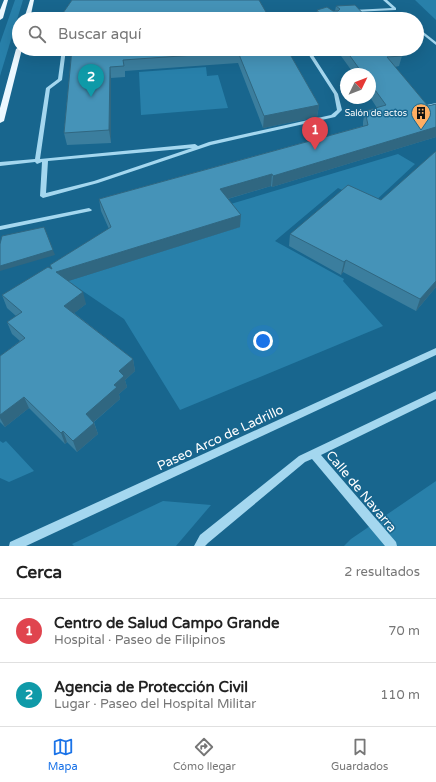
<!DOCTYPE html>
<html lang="es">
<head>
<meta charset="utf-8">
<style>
  body { margin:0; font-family:"Varela Round",sans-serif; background:#f2f2f2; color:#222 }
  .compass { position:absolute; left:340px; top:68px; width:36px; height:36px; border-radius:50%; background:#fff; box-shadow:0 4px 16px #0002; rotate:47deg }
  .you { position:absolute; left:263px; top:341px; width:14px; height:14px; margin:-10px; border:3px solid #fff; border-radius:50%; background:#1a73e8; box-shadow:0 0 0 6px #1a73e833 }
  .badge { display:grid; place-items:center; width:26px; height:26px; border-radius:50%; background:#1a73e8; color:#fff; font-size:13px; font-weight:700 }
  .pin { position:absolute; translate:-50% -33px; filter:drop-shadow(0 1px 2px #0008) }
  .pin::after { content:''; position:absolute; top:21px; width:14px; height:12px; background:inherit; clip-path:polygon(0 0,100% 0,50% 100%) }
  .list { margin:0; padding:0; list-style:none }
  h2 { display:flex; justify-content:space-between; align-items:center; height:52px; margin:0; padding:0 16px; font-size:17px }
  h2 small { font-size:13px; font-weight:400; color:#767676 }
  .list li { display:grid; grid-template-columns:26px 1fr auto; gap:12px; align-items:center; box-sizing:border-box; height:64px; padding:0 16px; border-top:1px solid #e0e0e0 }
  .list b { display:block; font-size:15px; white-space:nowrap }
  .list p { margin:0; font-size:13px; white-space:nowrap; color:#767676 }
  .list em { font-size:13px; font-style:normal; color:#767676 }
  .icon { flex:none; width:22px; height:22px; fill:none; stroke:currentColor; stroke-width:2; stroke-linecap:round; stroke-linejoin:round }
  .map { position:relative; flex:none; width:436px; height:546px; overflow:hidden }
  .search { position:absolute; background:#fff; box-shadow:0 4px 16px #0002; left:12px; right:12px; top:12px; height:44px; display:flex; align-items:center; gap:10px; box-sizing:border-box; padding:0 14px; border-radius:22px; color:#767676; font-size:15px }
  .sheet { height:180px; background:#fff }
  nav { display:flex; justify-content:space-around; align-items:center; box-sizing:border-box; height:56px; border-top:1px solid #e0e0e0; background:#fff; font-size:11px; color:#767676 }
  nav a { display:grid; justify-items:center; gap:2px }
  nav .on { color:#1a73e8 }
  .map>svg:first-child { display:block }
  .green { fill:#2880aa }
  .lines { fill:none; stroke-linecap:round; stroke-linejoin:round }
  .minor { fill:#a4d7ef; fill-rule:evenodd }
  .major { fill:#ecf8ff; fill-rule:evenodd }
  .wall { fill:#3b7e9e }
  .shaded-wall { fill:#306781 }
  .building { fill:#4593b8; stroke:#306781 }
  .labels { text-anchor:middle; stroke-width:3; stroke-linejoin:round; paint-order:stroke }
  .far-poi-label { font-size:9px; fill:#fff; stroke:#18668e; text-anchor:end }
  .near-street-label { font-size:13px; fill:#fff; stroke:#18668e }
</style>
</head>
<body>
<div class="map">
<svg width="436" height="546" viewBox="0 0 436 546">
  <rect width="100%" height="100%" fill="#18668e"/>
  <g class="green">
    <polygon points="15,0 23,0 0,76 0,43"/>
    <polygon points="415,0 436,0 436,20"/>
    <polygon points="206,67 207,76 218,75 228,108 141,115 139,72"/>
    <polygon points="398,154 415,164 372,204 338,188 275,241 344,279 343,281 383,326 180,410 124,319 68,281 240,227 224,206"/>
    <polygon points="0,441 3,443 6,441 34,471 9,482 0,478"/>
    <polygon points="436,481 436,546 344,546 351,539"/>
    <polygon points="163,501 211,505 176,546 74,546 72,544"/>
  </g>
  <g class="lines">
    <g class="minor">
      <polygon points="383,0 387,0 396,8 396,10 353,12 351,11 353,10 392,8"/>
      <polygon points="325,14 327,15 326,16 313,19 307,19"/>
      <polygon points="404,15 404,17 403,17 359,19 361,18"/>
      <polygon points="417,27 436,42 436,45 417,30"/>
      <path d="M62,49H66L62,80L50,89L40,159L195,144L198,146L209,142L331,115L337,110L334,94L305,49H309L338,94L342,110L335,117L211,145L98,183L43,198L40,196L42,162L37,164L35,162L0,166V162L35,159L46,88L58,79ZM192,148L94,181L46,193L48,161Z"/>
      <polygon points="436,103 436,105 424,107 422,106"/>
      <polygon points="89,208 92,210 91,211 0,230 0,226"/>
      <polygon points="436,348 436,355 26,546 9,546 10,542"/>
      <polygon points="436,391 436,399 321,455 396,542 397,546 385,546 312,459 305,462 208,543 205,546 194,546 200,535 299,456"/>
    </g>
    <g class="major">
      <polygon points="4,0 8,0 3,18 0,20 0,10"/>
      <polygon points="30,0 34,0 30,19 24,19"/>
      <polygon points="19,47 19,49 22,49 4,121 0,123 0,108 16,49"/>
    </g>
  </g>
  <g class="wall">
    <polygon points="72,0 270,19 64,19 63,13"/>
    <polygon points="336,6 368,19 316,19 317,10 335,11"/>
    <polygon points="72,49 287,49 319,105 317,117 263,128 238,63 125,71 125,77 111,78 111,143 67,145 64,133"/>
    <polygon points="336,49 395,49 402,56 399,66 395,67 428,106 436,104 436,137 272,187 271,186 228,199 240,227 68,281 86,304 74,313 133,359 135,371 125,380 127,387 119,394 120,399 94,422 98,434 77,452 67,442 65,444 29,408 5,427 0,422 0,356 20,341 12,334 7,322 16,316 7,308 2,295 51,269 50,265 109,229 101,211 99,199 363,126 363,122 365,111 377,108 370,97 370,74 354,74"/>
    <polygon points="436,151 436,287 416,311 343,272 341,275 289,246 290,234 381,200"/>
  </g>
  <g class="shaded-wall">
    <polygon points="110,67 111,78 111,143 109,130"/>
    <polygon points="319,105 317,117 263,128 264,116"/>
    <polygon points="436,127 436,137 272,187 273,176"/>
    <polygon points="272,174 271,186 220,201 220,189"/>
    <polygon points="241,215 240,227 59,284 56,272"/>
    <polygon points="53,250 55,255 0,271 0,266"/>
    <polygon points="346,260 343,272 341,275 344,262"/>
    <polygon points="436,281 436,287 416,311 420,299"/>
    <polygon points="83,292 86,304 68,318 64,306"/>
    <polygon points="133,359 135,371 125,380 127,387 119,394 120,399 89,426 86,414 114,385 119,371"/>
    <polygon points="24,397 29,408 5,427 0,418 0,415"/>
    <polygon points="94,423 98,434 77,452 73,441"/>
    <polygon points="63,431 67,442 65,444 61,433"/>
  </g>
  <g class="building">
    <polygon points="72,0 259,0 270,19 75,19 76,13 63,13"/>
    <polygon points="355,5 368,19 323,19 317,10 327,7 333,11 338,11 340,9 336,6"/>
    <polygon points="72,49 287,49 319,105 264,116 238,52 123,60 124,66 110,67 109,130 64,133"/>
    <polygon points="345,49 395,49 402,56 387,57 428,106 436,104 436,127 273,176 272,174 220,189 241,215 56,272 83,292 64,306 133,359 119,371 124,376 114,385 117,387 86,414 94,423 73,441 63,431 61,433 24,397 0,415 0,356 25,338 7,322 22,312 2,295 48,267 52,269 50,265 111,227 99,199 368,125 365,111 386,105 370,83 370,74 363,74"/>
    <polygon points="436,151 436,281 420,299 346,260 344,262 290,234 348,185 381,200"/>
    <polygon points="44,227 53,250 0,266 0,244 2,236"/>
  </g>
  <defs>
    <g id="building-pin" transform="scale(1)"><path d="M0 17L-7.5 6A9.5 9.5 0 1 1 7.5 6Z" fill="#ffae62" stroke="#18668e"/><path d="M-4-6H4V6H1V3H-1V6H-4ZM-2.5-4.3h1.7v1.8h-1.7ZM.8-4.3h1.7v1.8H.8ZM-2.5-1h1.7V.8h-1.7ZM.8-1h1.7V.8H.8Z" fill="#111"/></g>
  </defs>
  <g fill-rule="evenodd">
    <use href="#building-pin" x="421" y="113"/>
  </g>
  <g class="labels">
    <g class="far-poi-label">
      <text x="407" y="116">Salón de actos</text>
    </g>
    <g class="near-street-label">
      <text transform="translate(220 437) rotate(-25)" y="5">Paseo Arco de Ladrillo</text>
      <text transform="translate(362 491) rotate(50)" y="5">Calle de Navarra</text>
    </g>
  </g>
</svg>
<svg class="compass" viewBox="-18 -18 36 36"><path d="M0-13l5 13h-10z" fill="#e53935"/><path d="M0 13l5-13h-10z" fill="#767676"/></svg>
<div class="you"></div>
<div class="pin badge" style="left:315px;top:150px;background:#e0444e">1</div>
<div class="pin badge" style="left:91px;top:97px;background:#0f9aa8">2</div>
<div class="search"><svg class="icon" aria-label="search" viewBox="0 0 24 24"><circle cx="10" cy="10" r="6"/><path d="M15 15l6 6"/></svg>Buscar aquí</div>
</div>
<section class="sheet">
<h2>Cerca<small>2 resultados</small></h2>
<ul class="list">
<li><span class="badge" style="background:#e0444e">1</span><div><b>Centro de Salud Campo Grande</b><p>Hospital · Paseo de Filipinos</p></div><em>70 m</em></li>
<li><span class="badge" style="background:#0f9aa8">2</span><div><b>Agencia de Protección Civil</b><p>Lugar · Paseo del Hospital Militar</p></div><em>110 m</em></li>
</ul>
</section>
<nav>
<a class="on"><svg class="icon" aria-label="map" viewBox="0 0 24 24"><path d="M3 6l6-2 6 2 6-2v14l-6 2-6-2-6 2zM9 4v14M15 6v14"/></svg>Mapa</a>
<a><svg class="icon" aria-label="directions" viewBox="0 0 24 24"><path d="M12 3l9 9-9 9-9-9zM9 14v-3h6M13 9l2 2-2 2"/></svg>Cómo llegar</a>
<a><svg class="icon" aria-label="saved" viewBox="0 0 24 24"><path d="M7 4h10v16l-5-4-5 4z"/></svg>Guardados</a>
</nav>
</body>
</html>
